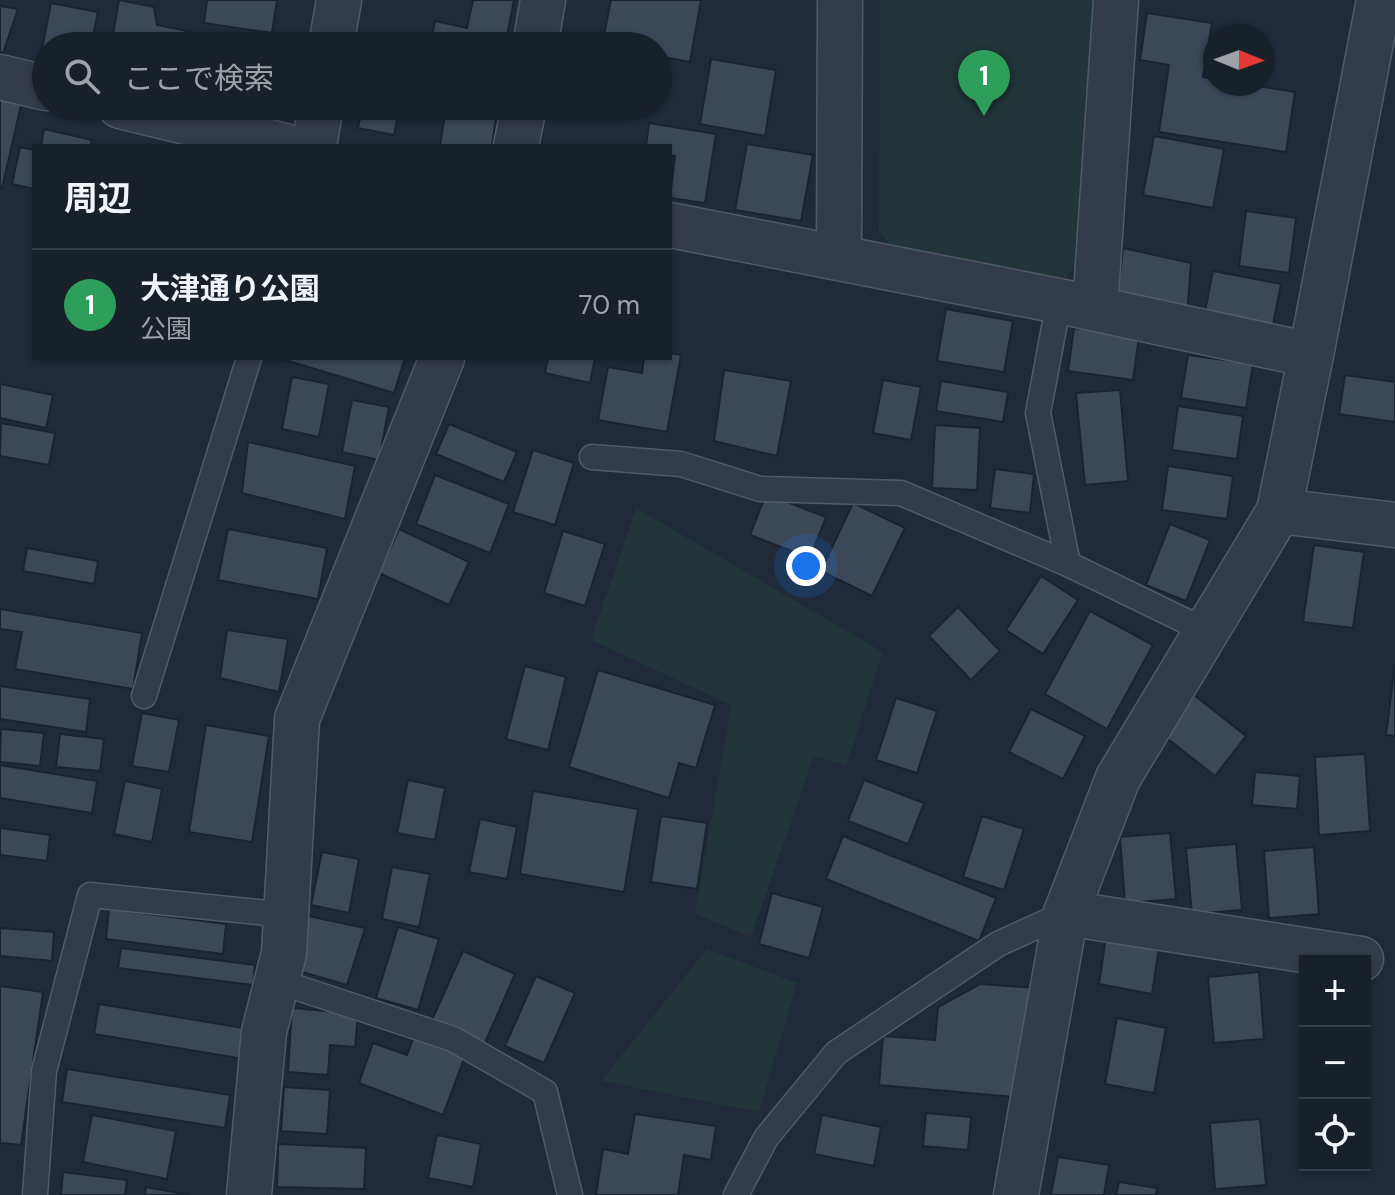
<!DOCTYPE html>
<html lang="ja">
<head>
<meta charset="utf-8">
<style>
  body { margin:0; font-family:"DM Sans","Noto Sans JP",sans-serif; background:#212832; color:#f1f3f6 }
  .controls { position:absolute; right:24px; bottom:24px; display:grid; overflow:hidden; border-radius:0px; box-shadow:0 2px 6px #0004 }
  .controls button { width:72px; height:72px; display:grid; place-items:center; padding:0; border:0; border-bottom:2px solid #363e47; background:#18202a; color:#f1f3f6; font:40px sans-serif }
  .compass { position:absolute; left:1203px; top:24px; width:72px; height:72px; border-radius:50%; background:#18202a; box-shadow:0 2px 6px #0004; rotate:91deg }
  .you { position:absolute; left:806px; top:566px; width:28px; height:28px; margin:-20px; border:6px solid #fff; border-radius:50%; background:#1a73e8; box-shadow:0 0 0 12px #1a73e833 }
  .badge { display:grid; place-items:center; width:52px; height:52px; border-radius:50%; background:#80adf8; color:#fff; font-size:26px; font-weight:700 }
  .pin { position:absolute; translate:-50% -66px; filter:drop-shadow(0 2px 4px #0008) }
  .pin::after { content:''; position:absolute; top:42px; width:28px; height:24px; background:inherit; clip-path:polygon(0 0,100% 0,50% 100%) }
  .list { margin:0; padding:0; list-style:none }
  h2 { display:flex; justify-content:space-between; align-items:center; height:104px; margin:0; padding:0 32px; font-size:34px }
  h2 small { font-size:26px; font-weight:400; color:#9fa3a8 }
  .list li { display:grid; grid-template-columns:52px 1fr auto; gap:24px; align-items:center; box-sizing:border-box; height:112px; padding:0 32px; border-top:2px solid #363e47 }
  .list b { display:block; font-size:30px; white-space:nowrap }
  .list p { margin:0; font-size:26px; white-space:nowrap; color:#9fa3a8 }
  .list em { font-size:26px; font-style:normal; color:#9fa3a8 }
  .icon { flex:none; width:44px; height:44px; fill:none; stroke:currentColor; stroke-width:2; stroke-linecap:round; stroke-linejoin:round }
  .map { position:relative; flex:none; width:1395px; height:1195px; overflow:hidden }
  .search { position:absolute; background:#18202a; box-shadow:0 2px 6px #0004; left:32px; top:32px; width:640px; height:88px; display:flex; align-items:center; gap:20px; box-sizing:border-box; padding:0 28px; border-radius:44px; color:#9fa3a8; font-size:30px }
  .panel { position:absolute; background:#18202a; box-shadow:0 2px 6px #0004; left:32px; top:144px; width:640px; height:216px; border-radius:0px }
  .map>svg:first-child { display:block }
  .green { fill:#223639 }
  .building { fill:#3c4858; stroke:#1b232f; stroke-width:2 }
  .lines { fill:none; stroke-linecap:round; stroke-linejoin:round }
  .service-casing { stroke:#515a66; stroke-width:27 }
  .minor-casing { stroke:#515a66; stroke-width:47 }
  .tertiary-casing { stroke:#515a66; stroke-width:47 }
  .service { stroke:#343c49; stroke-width:24 }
  .minor { stroke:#343c49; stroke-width:44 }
  .tertiary { stroke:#343c49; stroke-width:44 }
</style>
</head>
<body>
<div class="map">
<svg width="1395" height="1195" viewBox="0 0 1395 1195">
  <rect width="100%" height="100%" fill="#202a38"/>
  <g class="green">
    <polygon points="880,0 1094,0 1080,260 1065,278 898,252 879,232"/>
    <polygon points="636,508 883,652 846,766 814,756 751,937 695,914 731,705 591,640"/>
    <polygon points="707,949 797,983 759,1112 601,1081"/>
  </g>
  <g class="building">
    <polygon points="119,0 154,7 157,25 192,32 189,46 111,46"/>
    <polygon points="207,0 277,0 272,33 204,23"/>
    <polygon points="473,0 514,0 505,46 430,46 435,21 467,28"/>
    <polygon points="611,0 701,0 690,62 658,56 658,46 602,45"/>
    <polygon points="51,3 98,12 91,46 46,46 46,66 39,64"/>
    <polygon points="0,6 18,9 3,53 0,52"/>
    <polygon points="1147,13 1212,23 1203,77 1215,79 1215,84 1246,84 1295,92 1286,152 1159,132 1169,65 1140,60"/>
    <polygon points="711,59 776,70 765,136 700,124"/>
    <polygon points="0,96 22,101 2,188 0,187"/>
    <polygon points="362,106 400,106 394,135 358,128"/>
    <polygon points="446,106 470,106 497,110 492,146 440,146"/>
    <polygon points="649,123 716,134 705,203 670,198 675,156 670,155 670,146 646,146"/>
    <polygon points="44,129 92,140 90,146 41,146"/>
    <polygon points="1154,136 1224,149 1213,208 1143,195"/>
    <polygon points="747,144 813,155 801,221 735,210"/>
    <polygon points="20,147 34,150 34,189 12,184"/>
    <polygon points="1246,211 1296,218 1289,273 1239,266"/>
    <polygon points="1123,248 1191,263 1187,315 1117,300"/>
    <polygon points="1213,271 1281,284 1272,330 1204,316"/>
    <polygon points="946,309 1013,321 1004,372 937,361"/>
    <polygon points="1074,328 1139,337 1133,380 1068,371"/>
    <polygon points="670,353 681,355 667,432 598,420 608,367 642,373 644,358 670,358"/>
    <polygon points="1188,355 1253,364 1246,408 1181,398"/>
    <polygon points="279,358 405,358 394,393"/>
    <polygon points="548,358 595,358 590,383 545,373"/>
    <polygon points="724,370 791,381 777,456 714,441"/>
    <polygon points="1345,375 1395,382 1395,422 1339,414"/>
    <polygon points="292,377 329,384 319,437 282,429"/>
    <polygon points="883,380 921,387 911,440 873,433"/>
    <polygon points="941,381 1008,392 1003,422 936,411"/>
    <polygon points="0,384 53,395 46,428 0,418"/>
    <polygon points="1120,390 1128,481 1085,485 1076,393"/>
    <polygon points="352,400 389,407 379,460 342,452"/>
    <polygon points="1178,406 1243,416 1237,459 1172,450"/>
    <polygon points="1,423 55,433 49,465 0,456"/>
    <polygon points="449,424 517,452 504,482 436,454"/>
    <polygon points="935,425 980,428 977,490 932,488"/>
    <polygon points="248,442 355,466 345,519 242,493"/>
    <polygon points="533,450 574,463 555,525 513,512"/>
    <polygon points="1168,466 1233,476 1227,519 1162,510"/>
    <polygon points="995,469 1034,474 1030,513 990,508"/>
    <polygon points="435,475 509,504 490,553 416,524"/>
    <polygon points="766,494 826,517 810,558 750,535"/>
    <polygon points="853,503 905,528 872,596 821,571"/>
    <polygon points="1170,524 1210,540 1186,601 1146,585"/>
    <polygon points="228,529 327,548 318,599 218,580"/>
    <polygon points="399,529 469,562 449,605 379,573"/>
    <polygon points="563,531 605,544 585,606 544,593"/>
    <polygon points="1314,545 1364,552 1353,628 1303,622"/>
    <polygon points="27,548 98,561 94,584 23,571"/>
    <polygon points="1041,576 1078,600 1043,654 1006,630"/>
    <polygon points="958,607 1000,651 971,680 929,636"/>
    <polygon points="0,609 142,633 133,689 15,669 22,632 0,629"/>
    <polygon points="1090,611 1153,645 1107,729 1045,694"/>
    <polygon points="227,630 288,639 279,692 220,678"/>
    <polygon points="1395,664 1395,736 1386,735"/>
    <polygon points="525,666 566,677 548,750 506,739"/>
    <polygon points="598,670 715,705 696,768 679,763 669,798 569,767"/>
    <polygon points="0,686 90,699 86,732 0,719"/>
    <polygon points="1194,695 1246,736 1215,776 1163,735"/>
    <polygon points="896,698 937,711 917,773 876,760"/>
    <polygon points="1031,709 1085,736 1063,779 1009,752"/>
    <polygon points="142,713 179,720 169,772 132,766"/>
    <polygon points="206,725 269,736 252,842 189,832"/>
    <polygon points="1,729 44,733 40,766 0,762"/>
    <polygon points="60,734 104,739 100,771 56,767"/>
    <polygon points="1365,754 1370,831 1319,835 1315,757"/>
    <polygon points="0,765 97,781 92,813 0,798"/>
    <polygon points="1255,772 1300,776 1297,809 1252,805"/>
    <polygon points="408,780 445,788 435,840 397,833"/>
    <polygon points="864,780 924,803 908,844 848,821"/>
    <polygon points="125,781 162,789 152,842 114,834"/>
    <polygon points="533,791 638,809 624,892 520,874"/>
    <polygon points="661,816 707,823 697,889 651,882"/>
    <polygon points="982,816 1024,829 1004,890 963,877"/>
    <polygon points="480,819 517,827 507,879 469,872"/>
    <polygon points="0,828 50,835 47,861 0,855"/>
    <polygon points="1170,833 1176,899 1125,903 1120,837"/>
    <polygon points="843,836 996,898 979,941 826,879"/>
    <polygon points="1236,844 1242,910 1192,914 1186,848"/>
    <polygon points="1314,847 1319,914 1269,918 1264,851"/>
    <polygon points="322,852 359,859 349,913 311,905"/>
    <polygon points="392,867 430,874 419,927 382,919"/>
    <polygon points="772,893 823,907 809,958 759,944"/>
    <polygon points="109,909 226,924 223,954 106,939"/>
    <polygon points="308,916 365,928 347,985 302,972"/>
    <polygon points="398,927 439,939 418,1010 376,998"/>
    <polygon points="0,928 54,932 52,961 0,956"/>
    <polygon points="1106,937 1159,947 1152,994 1099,984"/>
    <polygon points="121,948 255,965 253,985 118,968"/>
    <polygon points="463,951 515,974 485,1043 432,1020"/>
    <polygon points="1259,972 1264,1039 1214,1043 1208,977"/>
    <polygon points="536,976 575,993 544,1063 505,1046"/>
    <polygon points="980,984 1035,988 1025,1098 879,1085 883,1036 935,1040 938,1007"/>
    <polygon points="0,986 43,992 21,1145 0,1143"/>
    <polygon points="99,1004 249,1029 244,1059 94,1034"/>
    <polygon points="292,1008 358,1014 355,1047 330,1045 328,1075 288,1072"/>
    <polygon points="1117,1018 1166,1028 1154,1093 1105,1084"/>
    <polygon points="414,1036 465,1056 443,1115 359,1083 373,1043 407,1055"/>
    <polygon points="67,1069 230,1095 225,1128 62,1102"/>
    <polygon points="284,1087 330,1090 327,1134 281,1131"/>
    <polygon points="926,1113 971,1117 968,1150 923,1146"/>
    <polygon points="635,1114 716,1126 711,1160 684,1155 678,1195 596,1195 603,1149 628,1154"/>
    <polygon points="92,1115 176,1131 167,1179 83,1162"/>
    <polygon points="822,1115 881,1127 874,1166 814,1154"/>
    <polygon points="1260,1119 1266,1185 1215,1189 1210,1123"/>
    <polygon points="437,1135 481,1144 473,1187 428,1178"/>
    <polygon points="278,1144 366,1148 364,1189 277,1187"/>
    <polygon points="1058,1157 1109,1165 1104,1195 1051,1195"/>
    <polygon points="63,1172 127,1180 125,1195 61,1195"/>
    <polygon points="1119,1182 1157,1188 1156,1195 1116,1195"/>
    <polygon points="146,1187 190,1195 145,1195"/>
  </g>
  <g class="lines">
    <g class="service-casing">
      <g id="service">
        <polyline points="1059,301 1038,413 1068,564 1206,631"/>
        <polyline points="592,457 681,464 760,489 901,493 1068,564"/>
        <polyline points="144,696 249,358"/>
        <polyline points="277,981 453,1039 545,1092 570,1195"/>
        <polyline points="35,1195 44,1071 90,895 287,915"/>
        <polyline points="736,1195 766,1138 836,1053 998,944 1066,913"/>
      </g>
    </g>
    <g class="minor-casing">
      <g id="minor">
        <polyline points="331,46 339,0"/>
        <polyline points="535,46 543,0"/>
        <polyline points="0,77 46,88"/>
        <polyline points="120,106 285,146"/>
        <polyline points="314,146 321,106"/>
        <polyline points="516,146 524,106"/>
        <polyline points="670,225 1059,301 1311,355"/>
        <polyline points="1095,308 1116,0"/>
        <polyline points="1279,511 1395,525"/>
        <polyline points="1066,913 1361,959"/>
        <polyline points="249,1195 264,1032 284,953 297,719 442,358"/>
        <polyline points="1016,1195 1066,913 1118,778 1279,511 1311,355 1379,0"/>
      </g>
    </g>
    <g class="tertiary-casing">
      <polyline id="tertiary" points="839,257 840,0"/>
    </g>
    <use href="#service" class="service"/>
    <use href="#minor" class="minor"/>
    <use href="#tertiary" class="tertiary"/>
  </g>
</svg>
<div class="controls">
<button>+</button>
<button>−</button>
<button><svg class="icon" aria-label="locate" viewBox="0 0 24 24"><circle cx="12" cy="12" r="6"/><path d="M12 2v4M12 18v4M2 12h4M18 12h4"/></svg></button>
</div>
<svg class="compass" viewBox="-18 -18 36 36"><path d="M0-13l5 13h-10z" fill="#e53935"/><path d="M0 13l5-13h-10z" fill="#9fa3a8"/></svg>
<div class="you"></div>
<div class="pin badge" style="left:984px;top:116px;background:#2e9e5b">1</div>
<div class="search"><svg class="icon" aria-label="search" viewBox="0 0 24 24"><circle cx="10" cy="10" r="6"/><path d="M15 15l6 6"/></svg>ここで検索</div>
<section class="panel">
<h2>周辺<small></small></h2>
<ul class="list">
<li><span class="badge" style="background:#2e9e5b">1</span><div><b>大津通り公園</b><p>公園</p></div><em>70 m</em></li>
</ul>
</section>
</div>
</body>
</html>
